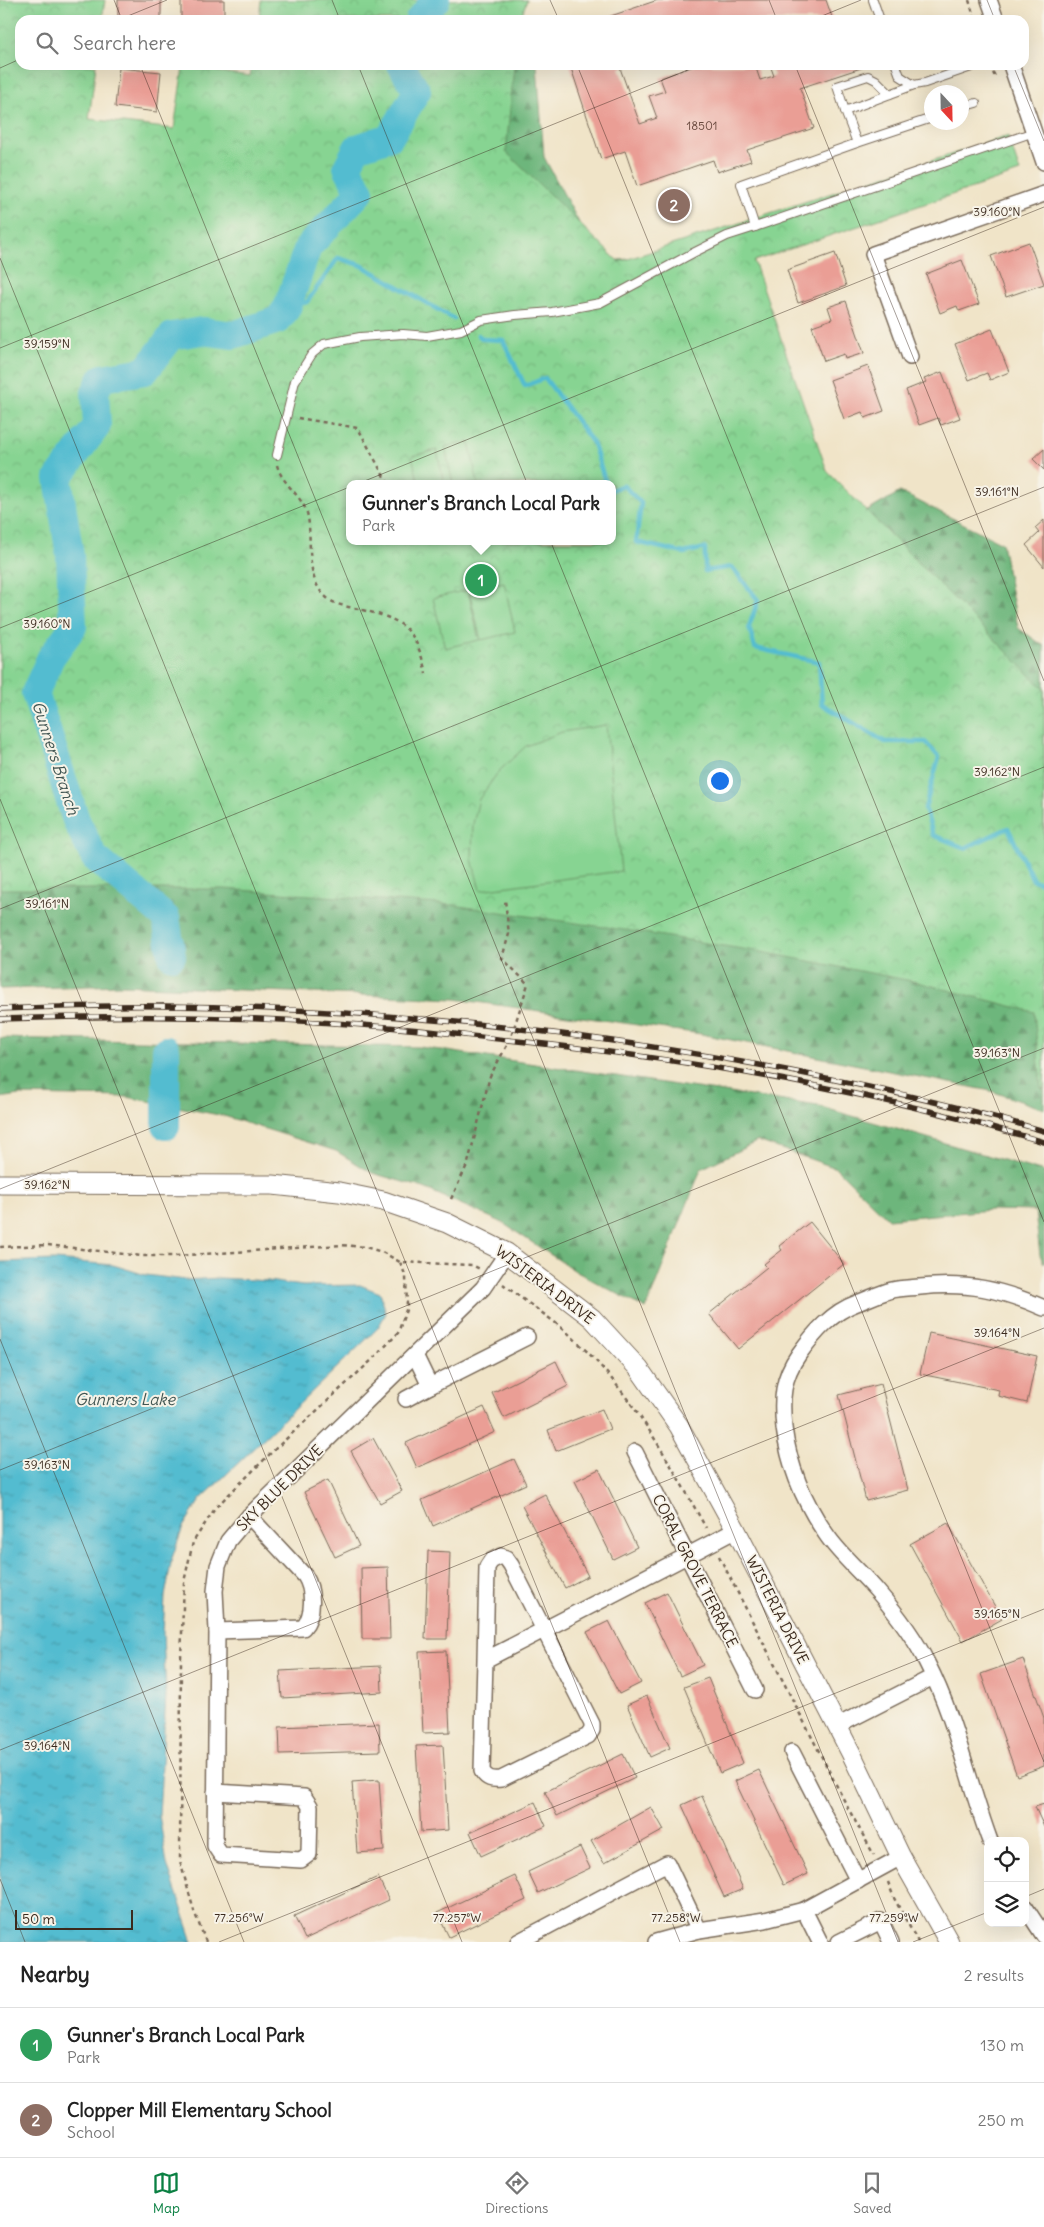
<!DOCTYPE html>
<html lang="en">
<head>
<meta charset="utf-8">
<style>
  body { margin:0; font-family:Delius,sans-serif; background:#f6f6f6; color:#222 }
  .controls { position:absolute; right:15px; bottom:15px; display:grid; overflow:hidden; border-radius:10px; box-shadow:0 5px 20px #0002 }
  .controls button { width:45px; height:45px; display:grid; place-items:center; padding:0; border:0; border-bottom:1px solid #e0e0e0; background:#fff; color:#222; font:25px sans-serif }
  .compass { position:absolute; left:924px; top:85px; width:45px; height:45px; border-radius:50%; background:#fff; box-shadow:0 5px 20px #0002; rotate:158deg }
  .scale { position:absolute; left:15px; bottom:12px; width:118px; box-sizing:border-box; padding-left:5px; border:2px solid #3b2a1e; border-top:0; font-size:14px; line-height:18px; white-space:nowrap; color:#3b2a1e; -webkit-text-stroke:4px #f7f3e8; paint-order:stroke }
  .you { position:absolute; left:719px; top:780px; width:18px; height:18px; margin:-12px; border:4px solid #fff; border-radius:50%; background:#1a73e8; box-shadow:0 0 0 8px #1a73e833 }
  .badge { display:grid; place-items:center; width:32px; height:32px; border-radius:50%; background:#0b8043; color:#fff; font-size:16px; font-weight:700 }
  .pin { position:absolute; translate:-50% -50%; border:2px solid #fff; box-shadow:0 1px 5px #0006 }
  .popup { position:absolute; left:346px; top:480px; width:270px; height:65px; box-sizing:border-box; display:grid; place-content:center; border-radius:10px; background:#fff; filter:drop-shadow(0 1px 4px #0005); font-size:16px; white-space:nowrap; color:#767676 }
  .popup b { font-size:19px; color:#222 }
  .popup::after { content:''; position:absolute; left:50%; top:100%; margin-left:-10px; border:10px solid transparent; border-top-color:#fff }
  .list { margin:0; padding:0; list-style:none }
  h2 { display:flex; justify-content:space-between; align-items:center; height:65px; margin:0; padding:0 20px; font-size:21px }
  h2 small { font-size:16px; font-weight:400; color:#767676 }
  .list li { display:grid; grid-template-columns:32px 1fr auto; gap:15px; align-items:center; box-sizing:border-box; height:75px; padding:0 20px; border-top:1px solid #e0e0e0 }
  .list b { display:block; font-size:19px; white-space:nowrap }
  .list p { margin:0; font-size:16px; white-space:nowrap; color:#767676 }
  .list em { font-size:16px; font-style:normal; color:#767676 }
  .icon { flex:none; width:28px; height:28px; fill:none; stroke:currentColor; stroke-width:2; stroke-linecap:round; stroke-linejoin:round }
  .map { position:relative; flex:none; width:1044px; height:1942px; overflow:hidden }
  .search { position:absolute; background:#fff; box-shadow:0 5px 20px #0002; left:15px; right:15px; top:15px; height:55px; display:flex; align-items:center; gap:12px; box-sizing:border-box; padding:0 18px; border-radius:15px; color:#767676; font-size:19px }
  .sheet { height:215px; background:#fff }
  nav { display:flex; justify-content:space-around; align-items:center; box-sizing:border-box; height:70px; border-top:1px solid #e0e0e0; background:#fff; font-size:14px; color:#767676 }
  nav a { display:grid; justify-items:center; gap:2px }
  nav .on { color:#0b8043 }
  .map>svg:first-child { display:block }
  .forest { fill:url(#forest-firs); stroke:#54704d; fill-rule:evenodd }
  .park { fill:url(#park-crowns); stroke:#617f58; fill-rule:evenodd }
  .pitch { fill:#87d492; stroke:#617f58 }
  .water { fill:url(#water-ripples); stroke:#477377 }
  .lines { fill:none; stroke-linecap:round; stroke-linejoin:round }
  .stream { stroke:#53bcd0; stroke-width:4.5 }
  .river { stroke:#53bcd0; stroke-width:28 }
  .building { fill:#ea9e95 }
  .service-casing { stroke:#7a6b5a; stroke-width:10 }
  .minor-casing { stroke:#7a6b5a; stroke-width:18 }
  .tertiary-casing { stroke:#7a6b5a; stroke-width:21 }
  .path { stroke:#7a6b5a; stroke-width:2.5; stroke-dasharray:4 4; stroke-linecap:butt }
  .service { stroke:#fff; stroke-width:8 }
  .minor { stroke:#fff; stroke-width:15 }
  .tertiary { stroke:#fff; stroke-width:19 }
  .rail-casing { stroke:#3b2a1e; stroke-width:5.5 }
  .rail { stroke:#f7f3e8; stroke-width:4; stroke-dasharray:11; stroke-linecap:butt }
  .ticks { fill:none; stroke:#3b2a1e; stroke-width:1; stroke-opacity:0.45 }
  .labels { text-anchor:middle; stroke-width:4; stroke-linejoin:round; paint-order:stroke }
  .number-label { font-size:12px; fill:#67473c }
  .street-label { font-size:15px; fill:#3b2a1e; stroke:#f7f3e8 }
  .water-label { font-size:16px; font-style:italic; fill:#425653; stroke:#f7f3e8 }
  .ticks-label { font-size:12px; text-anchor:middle; fill:#3b2a1e; stroke:#f7f3e8; stroke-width:4; stroke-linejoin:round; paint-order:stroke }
</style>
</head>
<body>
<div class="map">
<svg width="1044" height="1942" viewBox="0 0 1044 1942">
  <defs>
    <pattern id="forest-firs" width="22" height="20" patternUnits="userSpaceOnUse" patternTransform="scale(1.25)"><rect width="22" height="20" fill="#6db67c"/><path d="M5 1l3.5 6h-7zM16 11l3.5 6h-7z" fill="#5b9465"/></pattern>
    <pattern id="park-crowns" width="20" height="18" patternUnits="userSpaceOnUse" patternTransform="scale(1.25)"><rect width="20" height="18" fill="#87d492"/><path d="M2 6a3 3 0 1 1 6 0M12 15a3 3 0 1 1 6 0" fill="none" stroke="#75b67d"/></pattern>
    <pattern id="water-ripples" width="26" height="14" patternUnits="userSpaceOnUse" patternTransform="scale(1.25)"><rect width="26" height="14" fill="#53bcd0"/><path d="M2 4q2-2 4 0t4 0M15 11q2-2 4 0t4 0" fill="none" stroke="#4699a8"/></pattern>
  </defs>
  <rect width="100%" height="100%" fill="#f7f3e8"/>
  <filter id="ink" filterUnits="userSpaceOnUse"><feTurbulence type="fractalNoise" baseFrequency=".02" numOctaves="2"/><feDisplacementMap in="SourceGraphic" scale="10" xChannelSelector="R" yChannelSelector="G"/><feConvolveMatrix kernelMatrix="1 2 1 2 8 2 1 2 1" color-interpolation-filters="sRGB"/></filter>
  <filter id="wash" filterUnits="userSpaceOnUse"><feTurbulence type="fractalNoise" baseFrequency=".0096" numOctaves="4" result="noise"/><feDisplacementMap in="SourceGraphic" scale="20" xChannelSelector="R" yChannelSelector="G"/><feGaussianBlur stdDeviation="1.12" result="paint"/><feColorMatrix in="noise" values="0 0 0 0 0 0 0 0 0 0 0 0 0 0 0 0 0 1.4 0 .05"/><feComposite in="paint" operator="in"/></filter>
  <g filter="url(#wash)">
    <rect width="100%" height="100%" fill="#f0e4c8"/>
    <g class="forest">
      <path d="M0,0L20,20V65L72,147L135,165L267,65H537L544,157L600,262L731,248L835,530L900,492L1002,543L1018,628L1044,646V1109L991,1091L701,1034L455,999L122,985L0,989ZM334,459L612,484V541H350Z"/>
      <polygon points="0,1038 420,1047 818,1106 1044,1172 1044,1263 1040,1255 1035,1211 990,1210 888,1219 836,1168 758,1141 701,1169 646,1309 577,1272 501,1222 424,1188 372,1173 336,1151 224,1116 127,1097 20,1095 0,1098"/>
    </g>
    <g class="park">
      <path d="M0,0H105L102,20H20V65H96L89,119L174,129L183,67L250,76L252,65H514L506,152L619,262L1008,136L1020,172L754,261L827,471L1044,689V1089L1041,1088L1034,1012L917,982L767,953L638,932L452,905L224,889H0ZM350,484H612V541H350Z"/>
      <polygon points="261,0 527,0 520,20 259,20"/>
    </g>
    <g class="pitch">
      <polygon points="469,442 478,484 453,484 445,447"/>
      <polygon points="437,450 444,484 419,484 412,456"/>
      <polygon points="504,582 515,632 481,640 469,590"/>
      <polygon points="468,590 479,640 445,648 433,598"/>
      <polygon points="606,725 621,871 480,890 472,859 473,824 479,799 499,771 526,746 562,732"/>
    </g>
    <polygon class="water" points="55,1260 113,1265 146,1275 186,1280 220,1278 268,1281 303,1286 360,1285 380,1293 386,1313 378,1328 200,1500 183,1527 172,1558 165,1596 163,1634 166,1695 159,1815 167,1864 193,1942 0,1942 0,1262"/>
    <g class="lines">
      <g class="stream">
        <polyline points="287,308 307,302 338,258 361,265 454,319"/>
        <polyline points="478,335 483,339 503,340 525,386 545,378 593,443 606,484"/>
        <polyline points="612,490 623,485 641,503 636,542 684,553 705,548 705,571 732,567 758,600 749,627 755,648 819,662 822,704 885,742 925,742 939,757 925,808 933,835 965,848 1008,828 1033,880 1044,884"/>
      </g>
      <g class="river">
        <polyline points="419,20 436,0"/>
        <polyline points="172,956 166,918 94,857 76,820 35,693 51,657 73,627 70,556 58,478 97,426 95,392 102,378 145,371 172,336 202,331 233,335 278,320 287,308 308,247 360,192 347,167 357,148 390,137 417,91 401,65"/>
        <polyline points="166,1126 166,1050"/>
      </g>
    </g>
    <g id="blocks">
      <g class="building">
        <rect x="118" y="0" width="43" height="20"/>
        <rect x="181" y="0" width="43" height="20"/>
        <polygon points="658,0 826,0 833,20 599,20"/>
        <polygon points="570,65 628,65 620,68 640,124 657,118 649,96 665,91 660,78 697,65 755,65 760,80 774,76 770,65 870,65 800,88 814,128 747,150 751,161 717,172 713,160 637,186 625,151 601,159"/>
        <polygon points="119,68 161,72 157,112 115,107"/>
        <polygon points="1029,242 1044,284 1006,297 991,256"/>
        <polygon points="835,253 846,286 798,303 787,270"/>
        <polygon points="962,260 979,304 959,311 957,306 940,313 926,274"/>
        <polygon points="846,301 864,353 845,359 844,354 824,361 812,326 832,319 828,307"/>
        <polygon points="992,329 1009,372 990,380 987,373 969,380 955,344"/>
        <polygon points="868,366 884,411 865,418 862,412 844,419 830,380"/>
        <polygon points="942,372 960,418 941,425 938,418 919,425 906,390 926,382 924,379"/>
        <polygon points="1044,449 1044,470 1033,459"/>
        <polygon points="1044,520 1044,567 1026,545 1039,533 1035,528"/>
        <polygon points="810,1222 844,1264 738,1349 709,1314 767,1267 764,1264 782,1250 779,1246"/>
        <polygon points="929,1333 1037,1356 1027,1403 998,1396 999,1390 920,1374"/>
        <polygon points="556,1361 568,1386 504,1418 492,1393"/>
        <polygon points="881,1384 908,1490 866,1501 839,1395"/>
        <polygon points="484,1407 495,1432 417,1468 406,1443"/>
        <polygon points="602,1409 610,1429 556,1451 548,1430"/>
        <polygon points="373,1438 402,1491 380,1503 351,1451"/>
        <polygon points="514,1459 526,1484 433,1526 422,1500"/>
        <polygon points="599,1469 637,1547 613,1559 575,1481"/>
        <polygon points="328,1480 359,1546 335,1557 304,1492"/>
        <polygon points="545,1494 588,1576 565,1588 522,1506"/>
        <polygon points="948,1523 1002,1619 963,1641 910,1544"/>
        <polygon points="428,1551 450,1552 447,1639 425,1639"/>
        <polygon points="388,1567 390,1639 362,1639 361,1568"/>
        <polygon points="667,1592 703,1665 680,1676 645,1603"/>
        <polygon points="609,1621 641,1683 619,1694 587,1632"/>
        <polygon points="446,1651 450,1732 423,1733 419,1652"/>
        <polygon points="1023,1659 1044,1718 1044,1766 1017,1776 981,1674"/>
        <polygon points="381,1666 382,1692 282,1698 280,1671"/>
        <polygon points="708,1678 743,1763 720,1773 684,1687"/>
        <polygon points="647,1696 670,1748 650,1757 627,1705"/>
        <polygon points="379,1723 380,1751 280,1754 279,1727"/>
        <polygon points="443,1745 448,1830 421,1832 416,1746"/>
        <polygon points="623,1754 635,1778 557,1816 545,1792"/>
        <polygon points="759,1770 808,1874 784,1885 735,1781"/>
        <polygon points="379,1780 384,1851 357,1853 352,1782"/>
        <polygon points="702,1796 743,1889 724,1897 682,1805"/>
        <polygon points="535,1802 546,1826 481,1856 470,1832"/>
        <polygon points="1044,1804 1044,1827 1035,1807"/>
        <polygon points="651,1807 664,1830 604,1863 591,1841"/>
        <polygon points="580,1847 590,1868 538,1893 528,1872"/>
        <polygon points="515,1876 526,1900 449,1937 437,1913"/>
        <polygon points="378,1877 389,1900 305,1939 294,1916"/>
      </g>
    </g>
  </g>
  <g filter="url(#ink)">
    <use href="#blocks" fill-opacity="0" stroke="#7a6b5a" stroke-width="1"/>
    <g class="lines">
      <g class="service-casing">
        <g id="service">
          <polyline points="873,0 880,20"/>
          <polyline points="896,65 900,76 914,85 925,83 977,65"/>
          <polyline points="914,85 845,111 857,143 741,184 755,227 1034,132"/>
          <polyline points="962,107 976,103"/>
          <polyline points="845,111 837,86 868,76 876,80 890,94"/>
          <polyline points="857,143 932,118"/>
          <polyline points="277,455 295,381 312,354 324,344 360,337 403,334 427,336 461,330 481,320 515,315 552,312 600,303 693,253 727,236 755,227"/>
        </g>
      </g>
      <g class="minor-casing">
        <g id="minor">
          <polyline points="989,0 996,20"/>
          <polyline points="1011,65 1044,162"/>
          <polyline points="910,357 873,254 1044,194"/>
          <polyline points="415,1355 430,1386 527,1337"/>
          <polyline points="406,1399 430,1386"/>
          <polyline points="635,1452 755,1690"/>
          <path d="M217,1631L303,1628C314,1616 314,1590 305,1576L249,1516"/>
          <path d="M485,1660L487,1567L491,1561L501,1556L506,1558L511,1565L592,1724V1730L588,1736L501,1779C492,1780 487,1779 482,1771L485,1660C569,1617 653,1574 736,1530"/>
          <polyline points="837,1726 933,1677"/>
          <polyline points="792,1752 858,1881"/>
          <polyline points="215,1792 304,1797 310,1806 309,1854 301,1860 221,1855 215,1846 217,1631 215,1591 218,1566 228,1541 249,1516 483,1288 507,1253"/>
          <path d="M990,1841C968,1782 956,1719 927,1663C915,1638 896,1613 878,1592C861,1572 840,1555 826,1534C804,1502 789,1466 784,1428C781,1399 782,1378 799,1354C814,1333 832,1312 857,1303C868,1299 880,1293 892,1290C901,1288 911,1288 920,1287C968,1282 1000,1289 1044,1308"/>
          <polyline points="1025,1907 1044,1936"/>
          <polyline points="804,1910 820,1942"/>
          <polyline points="518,1942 667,1863 699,1930"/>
          <polyline points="656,1942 699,1930 765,1920 804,1910 901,1857"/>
          <polyline points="839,1942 881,1921 891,1942"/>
        </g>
      </g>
      <g class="tertiary-casing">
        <polyline id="tertiary" points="0,1184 273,1185 339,1192 383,1201 447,1223 507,1253 592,1318 639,1369 679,1426 736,1530 851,1753 901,1857 949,1942"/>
      </g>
      <g class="path">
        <polyline points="969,0 975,20"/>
        <polyline points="991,65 994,75 998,73"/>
        <polyline points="298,418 358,428 388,484"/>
        <path d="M277,465C282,485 304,496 308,517C312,541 305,579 326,597C333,604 344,606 354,608C400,619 415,623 426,674"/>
        <polyline points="451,1199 468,1163 490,1076 510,1040 528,984 502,958 509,934 505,900"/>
        <polyline points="0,1247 48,1245 141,1256 174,1256 341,1245 365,1247 382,1252 400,1262 472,1265 480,1269"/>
        <path d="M503,1284C525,1302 549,1316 570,1335C632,1392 666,1456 706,1528"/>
        <polyline points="719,1556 848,1808 874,1855"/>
        <polyline points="888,1882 894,1898 918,1942"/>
        <polyline points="206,1942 194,1911 180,1861 181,1658 184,1582 193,1542 216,1507 273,1451 373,1359 398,1333 407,1307 406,1277 400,1262"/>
      </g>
      <use href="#service" class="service"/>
      <use href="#minor" class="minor"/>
      <use href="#tertiary" class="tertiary"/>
      <g class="rail-casing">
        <g id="rail">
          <path d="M0,1009C55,1007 110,1005 164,1006C373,1008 582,1031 786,1070C873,1087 959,1106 1044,1131"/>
          <path d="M0,1019C129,1014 258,1016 387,1027C427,1030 468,1036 508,1040C689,1059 870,1090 1044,1142"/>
        </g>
      </g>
      <use href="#rail" class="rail"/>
    </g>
  </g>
  <path class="ticks" d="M114,0L122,20M332,0L340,20M550,0L559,20M769,0L777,20M987,0L995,20M118,20L167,0M812,20L861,0M140,65L898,1942M358,65L1044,1762M577,65L1044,1222M795,65L1044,681M1013,65L1044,141M0,68L20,59M0,258L680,1942M0,348L700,65M0,628L1044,207M0,799L462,1942M0,909L1044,487M0,1189L1044,767M0,1339L244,1942M0,1470L1044,1048M0,1750L1044,1328M0,1879L25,1942M1025,1897L1044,1889M219,1942L1044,1609M913,1942L988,1912"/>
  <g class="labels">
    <g class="number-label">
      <text x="702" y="130">18501</text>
    </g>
    <g class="street-label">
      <text transform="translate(545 1285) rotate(37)" y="5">WISTERIA DRIVE</text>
      <text transform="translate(280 1488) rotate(-45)" y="5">SKY BLUE DRIVE</text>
      <text transform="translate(695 1571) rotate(63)" y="5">CORAL GROVE TERRACE</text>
      <text transform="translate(777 1610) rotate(63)" y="5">WISTERIA DRIVE</text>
    </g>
    <g class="water-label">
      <text transform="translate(56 758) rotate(72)" y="6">Gunners Branch</text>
      <text x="125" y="1405">Gunners Lake</text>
    </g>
  </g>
  <g class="ticks-label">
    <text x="997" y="216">39.160°N</text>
    <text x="47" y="348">39.159°N</text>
    <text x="997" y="496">39.161°N</text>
    <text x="47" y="628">39.160°N</text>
    <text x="997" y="776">39.162°N</text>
    <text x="47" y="908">39.161°N</text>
    <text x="997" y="1057">39.163°N</text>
    <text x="47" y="1189">39.162°N</text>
    <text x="997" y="1337">39.164°N</text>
    <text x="47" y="1469">39.163°N</text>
    <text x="997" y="1618">39.165°N</text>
    <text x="47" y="1750">39.164°N</text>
    <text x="239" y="1922">77.256°W</text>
    <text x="457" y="1922">77.257°W</text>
    <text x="676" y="1922">77.258°W</text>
    <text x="894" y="1922">77.259°W</text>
  </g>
</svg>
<div class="controls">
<button><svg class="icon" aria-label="locate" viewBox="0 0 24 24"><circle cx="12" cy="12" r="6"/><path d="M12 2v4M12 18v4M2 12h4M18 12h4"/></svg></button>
<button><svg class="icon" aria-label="layers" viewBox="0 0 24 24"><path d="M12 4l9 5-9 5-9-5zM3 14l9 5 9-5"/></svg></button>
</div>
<svg class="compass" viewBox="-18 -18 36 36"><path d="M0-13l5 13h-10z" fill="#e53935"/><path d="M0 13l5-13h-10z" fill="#767676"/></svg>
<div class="scale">50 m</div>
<div class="you"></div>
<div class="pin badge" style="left:481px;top:580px;background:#2e9e5b">1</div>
<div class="popup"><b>Gunner's Branch Local Park</b>Park</div>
<div class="pin badge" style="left:674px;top:205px;background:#8d6e63">2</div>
<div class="search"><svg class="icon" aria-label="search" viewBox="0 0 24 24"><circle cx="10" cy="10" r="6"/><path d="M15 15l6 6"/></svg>Search here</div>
</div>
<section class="sheet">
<h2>Nearby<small>2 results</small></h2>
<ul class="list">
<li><span class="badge" style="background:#2e9e5b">1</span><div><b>Gunner's Branch Local Park</b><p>Park</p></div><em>130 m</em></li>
<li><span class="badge" style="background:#8d6e63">2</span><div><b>Clopper Mill Elementary School</b><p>School</p></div><em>250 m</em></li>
</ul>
</section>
<nav>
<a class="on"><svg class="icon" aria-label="map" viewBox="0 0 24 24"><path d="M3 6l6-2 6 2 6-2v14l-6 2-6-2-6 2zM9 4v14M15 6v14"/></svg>Map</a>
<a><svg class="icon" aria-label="directions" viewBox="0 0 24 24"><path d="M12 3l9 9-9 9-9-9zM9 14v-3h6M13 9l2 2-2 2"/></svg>Directions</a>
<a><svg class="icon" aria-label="saved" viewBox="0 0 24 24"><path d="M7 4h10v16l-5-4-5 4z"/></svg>Saved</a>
</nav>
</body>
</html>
